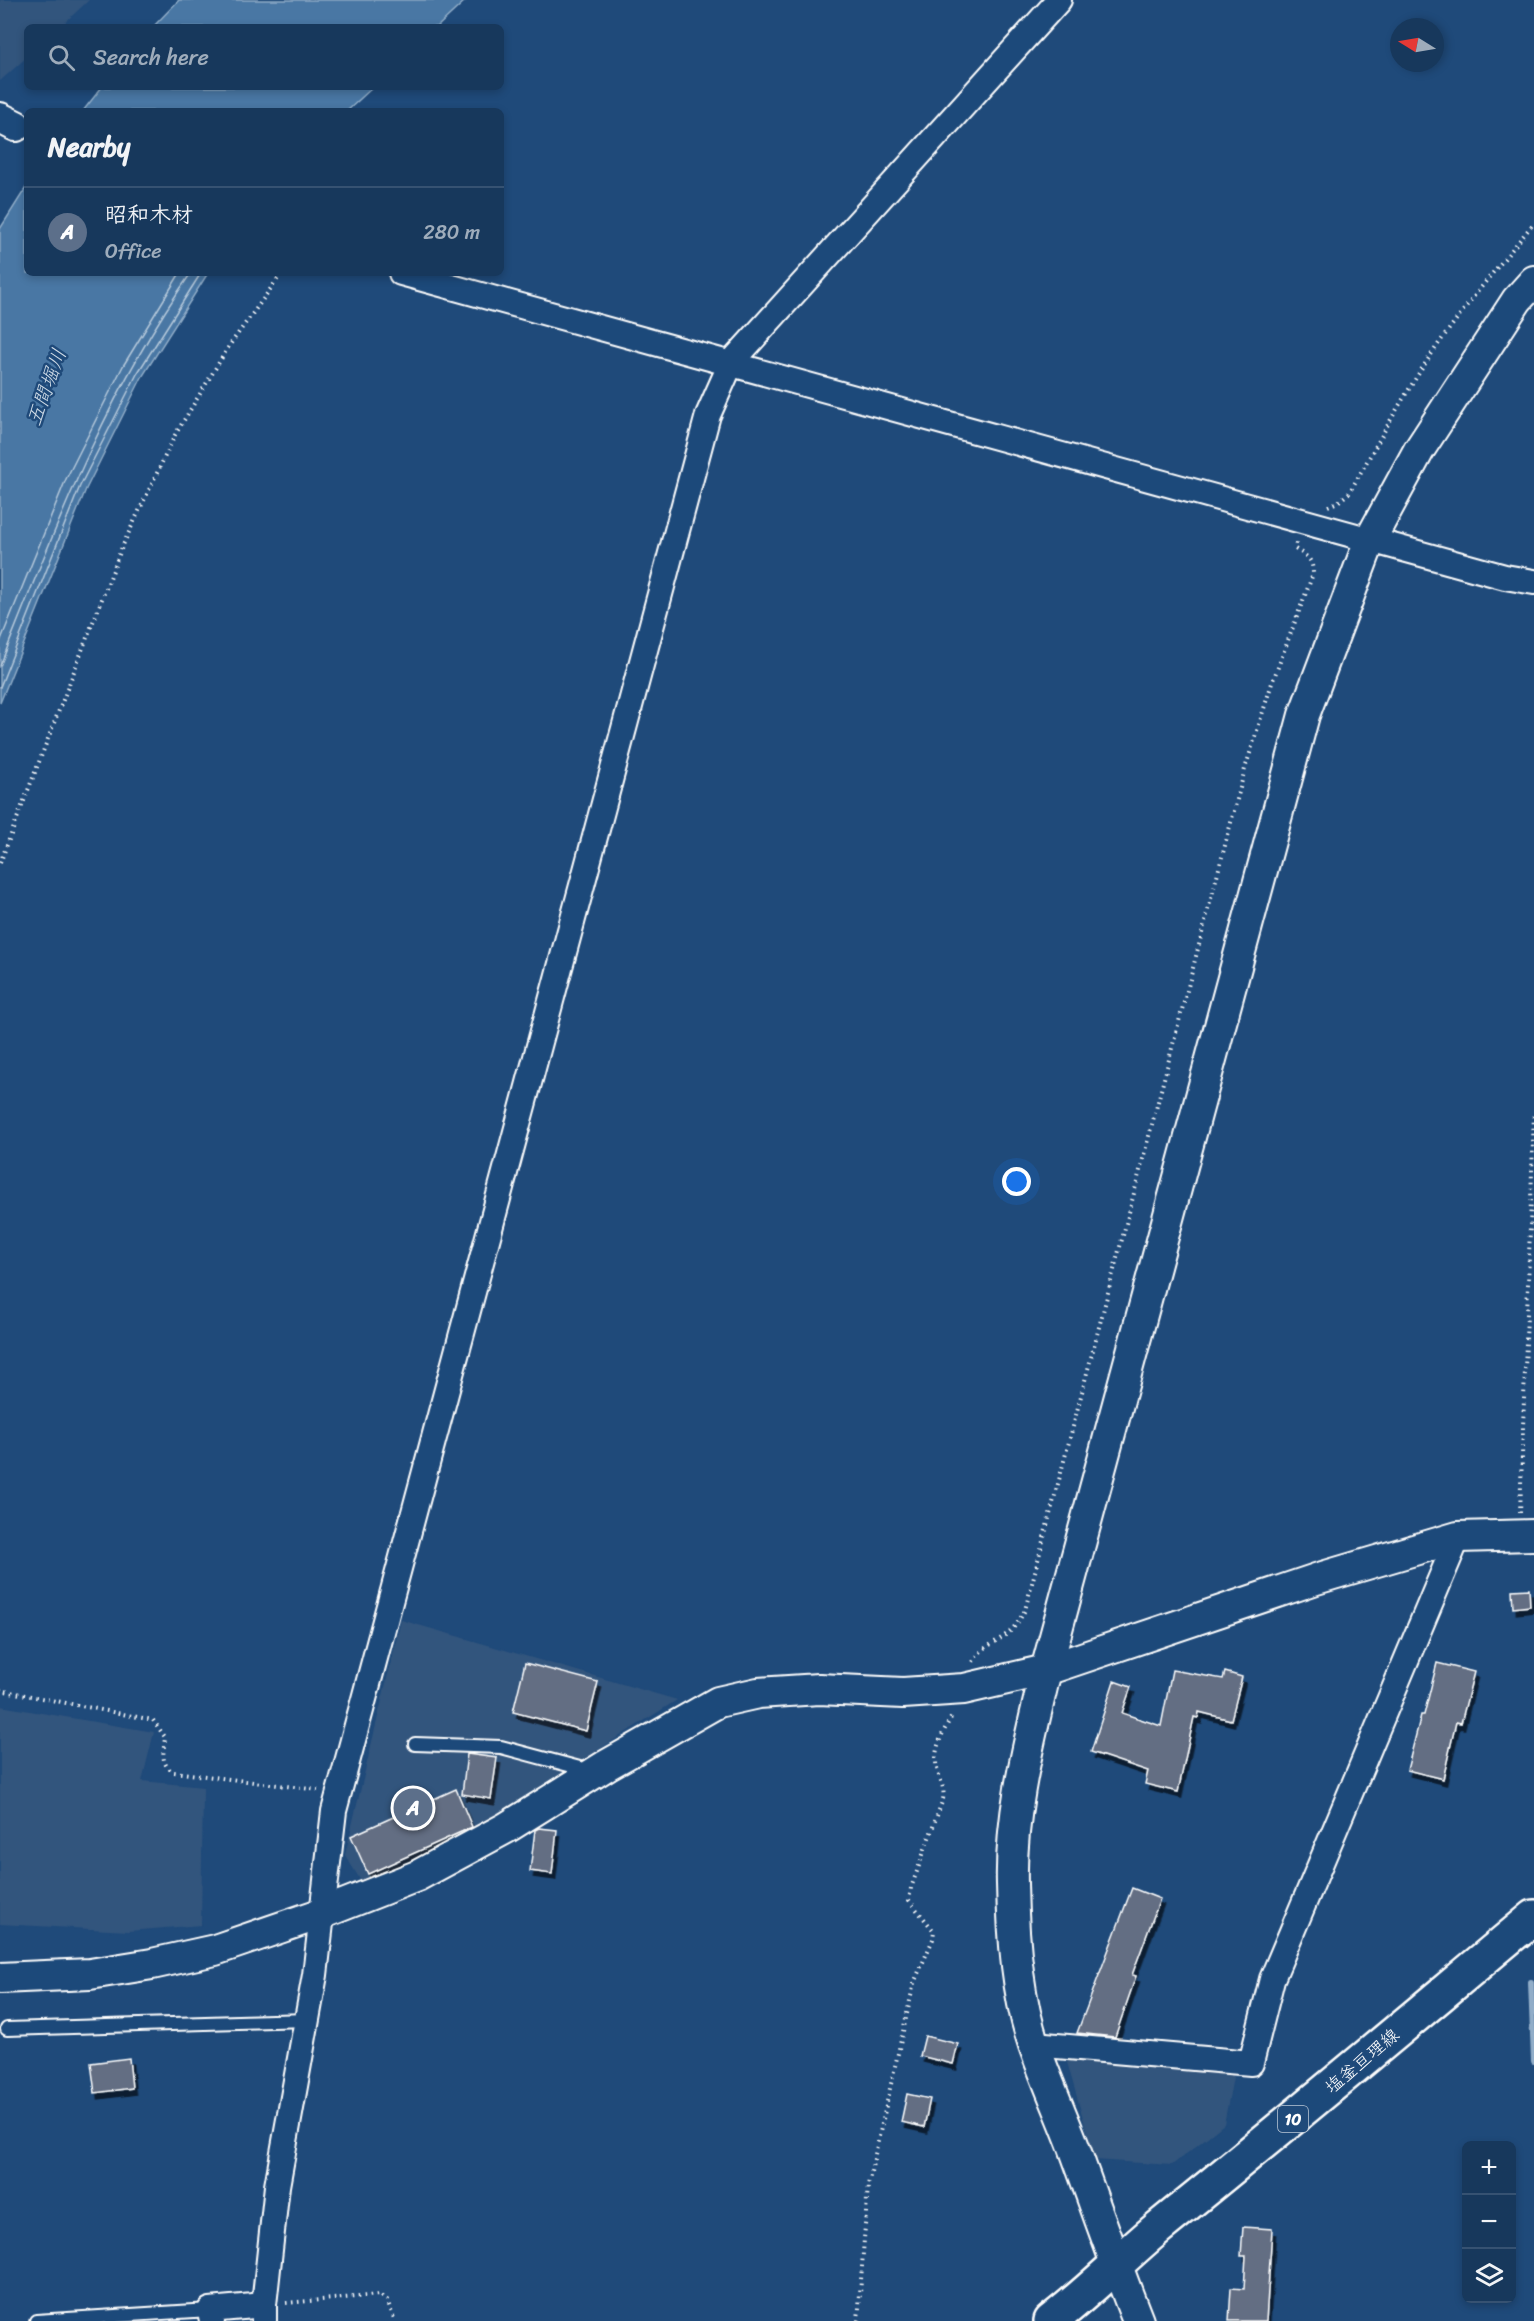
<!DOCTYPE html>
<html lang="en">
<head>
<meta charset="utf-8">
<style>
  body { margin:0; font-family:Sriracha,"Klee One",sans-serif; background:#203f62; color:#f1f3f6 }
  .controls { position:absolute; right:18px; bottom:18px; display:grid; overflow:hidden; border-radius:9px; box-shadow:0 3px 9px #0003 }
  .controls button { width:54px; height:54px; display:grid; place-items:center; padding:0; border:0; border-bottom:2px solid #365272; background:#17385c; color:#f1f3f6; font:30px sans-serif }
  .compass { position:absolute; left:1390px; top:18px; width:54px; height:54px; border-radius:50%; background:#17385c; box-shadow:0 3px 9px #0003; rotate:281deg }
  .you { position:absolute; left:1017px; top:1182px; width:21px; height:21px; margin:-15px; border:4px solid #fff; border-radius:50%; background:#1a73e8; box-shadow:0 0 0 9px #1a73e833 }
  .badge { display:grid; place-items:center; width:39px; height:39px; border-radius:50%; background:#e69b98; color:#fff; font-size:20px; font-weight:700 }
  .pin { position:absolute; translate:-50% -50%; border:3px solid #fff; box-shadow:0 2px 6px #0006 }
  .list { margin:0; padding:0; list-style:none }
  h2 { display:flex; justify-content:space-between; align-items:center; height:78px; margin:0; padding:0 24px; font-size:26px }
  h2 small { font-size:20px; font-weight:400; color:#9eacbb }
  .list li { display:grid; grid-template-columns:39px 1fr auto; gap:18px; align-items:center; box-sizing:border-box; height:90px; padding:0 24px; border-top:2px solid #365272 }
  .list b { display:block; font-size:22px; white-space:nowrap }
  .list p { margin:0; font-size:20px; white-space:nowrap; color:#9eacbb }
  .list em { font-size:20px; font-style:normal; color:#9eacbb }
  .icon { flex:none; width:33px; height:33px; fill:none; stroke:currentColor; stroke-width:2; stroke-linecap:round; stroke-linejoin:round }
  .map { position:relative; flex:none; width:1534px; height:2321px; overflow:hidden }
  .search { position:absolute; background:#17385c; box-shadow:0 3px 9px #0003; left:24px; top:24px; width:480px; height:66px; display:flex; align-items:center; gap:15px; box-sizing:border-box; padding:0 21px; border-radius:9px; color:#9eacbb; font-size:22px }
  .panel { position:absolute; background:#17385c; box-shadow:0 3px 9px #0003; left:24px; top:108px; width:480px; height:168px; border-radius:9px }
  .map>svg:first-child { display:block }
  .built { fill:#33557d }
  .water { fill:#4877a4; stroke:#91adc8; stroke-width:1.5 }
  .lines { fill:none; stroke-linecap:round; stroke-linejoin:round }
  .shore { stroke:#b6c9db; stroke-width:1.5 }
  .stream { stroke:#91adc8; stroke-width:6 }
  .building { fill:#636e83; stroke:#fff; stroke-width:1.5; filter:url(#shadow) }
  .service-casing { stroke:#fff; stroke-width:16 }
  .minor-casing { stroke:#fff; stroke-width:28 }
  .tertiary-casing { stroke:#fff; stroke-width:34 }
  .primary-casing { stroke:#fff; stroke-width:38 }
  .path { stroke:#fff; stroke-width:4; stroke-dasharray:1.5 4.5; stroke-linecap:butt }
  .service { stroke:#1f4a7a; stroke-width:12 }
  .minor { stroke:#1f4a7a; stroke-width:24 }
  .tertiary { stroke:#1f4a7a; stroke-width:30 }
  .primary { stroke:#1f4a7a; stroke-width:33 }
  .labels { text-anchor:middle; stroke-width:5; stroke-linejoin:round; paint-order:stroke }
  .shield { fill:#1f4a7a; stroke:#bcc9d7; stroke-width:1.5 }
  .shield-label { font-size:16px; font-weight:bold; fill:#fff }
  .street-label { font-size:18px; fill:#fff; stroke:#1f4a7a }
  .water-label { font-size:20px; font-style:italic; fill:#d1dde8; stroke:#1f4a7a }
</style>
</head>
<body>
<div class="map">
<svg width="1534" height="2321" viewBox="0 0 1534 2321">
  <defs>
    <filter id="shadow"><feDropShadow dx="3.5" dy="6" stdDeviation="0" flood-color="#0009"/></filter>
  </defs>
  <rect width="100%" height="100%" fill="#1f4a7a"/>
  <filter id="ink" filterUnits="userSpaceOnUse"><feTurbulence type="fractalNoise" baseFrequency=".0167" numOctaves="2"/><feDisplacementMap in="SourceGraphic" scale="12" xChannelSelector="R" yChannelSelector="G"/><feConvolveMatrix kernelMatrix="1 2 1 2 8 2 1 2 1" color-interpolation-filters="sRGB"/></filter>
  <g filter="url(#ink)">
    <g class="built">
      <polygon points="0,0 89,0 60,27 27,27 27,57 0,81"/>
      <polygon points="401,1620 677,1700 479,1825 363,1884 345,1855"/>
      <polygon points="0,1706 154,1732 142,1781 203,1787 201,1925 128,1931 0,1924"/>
      <polygon points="1065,2055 1234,2072 1224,2124 1172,2165 1095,2160"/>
    </g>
    <g class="water">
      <polygon points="179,0 466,0 437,27 153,27"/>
      <polygon points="102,87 373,87 347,111 83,111"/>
      <polygon points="27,186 27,273 208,273 142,377 86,489 0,703 0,229"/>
    </g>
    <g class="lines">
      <g class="shore">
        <polyline points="0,642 66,479 123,366 180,273"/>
        <path d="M0,666C54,531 106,393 191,273"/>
        <polyline points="0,687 80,486 137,374 201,273"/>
      </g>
      <polyline class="stream" points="1531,1982 1534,2061"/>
    </g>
    <g class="building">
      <polygon points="1529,1589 1530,1606 1513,1608 1512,1590"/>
      <polygon points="525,1663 598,1682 586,1731 513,1712"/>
      <polygon points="1437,1663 1474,1672 1461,1723 1456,1722 1443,1779 1407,1770 1421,1715 1424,1715"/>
      <polygon points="1172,1670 1223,1679 1225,1672 1242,1677 1231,1720 1199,1712 1198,1718 1194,1717 1178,1792 1145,1784 1148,1771 1091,1752 1114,1681 1131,1687 1122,1713 1161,1726"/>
      <polygon points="467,1754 497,1758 491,1799 462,1794"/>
      <polygon points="456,1789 472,1827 368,1874 351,1836"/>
      <polygon points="539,1828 557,1830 552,1874 530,1871 535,1830"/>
      <polygon points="1132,1888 1160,1899 1132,1975 1136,1976 1115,2037 1077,2033"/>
      <polygon points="925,2036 958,2044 953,2064 920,2056"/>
      <polygon points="129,2058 132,2088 95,2093 91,2063"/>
      <polygon points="907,2094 930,2099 924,2127 901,2122"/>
      <polygon points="1243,2227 1272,2229 1266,2321 1229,2321 1231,2288 1244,2289 1246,2256 1241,2256"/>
    </g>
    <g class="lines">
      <g class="service-casing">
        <g id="service">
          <polyline points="415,1744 501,1747 591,1771"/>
          <polyline points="7,2029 307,2020"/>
          <polyline points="36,2321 210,2310"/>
        </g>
      </g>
      <g class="minor-casing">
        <g id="minor">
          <path d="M401,273C769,373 1137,477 1505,577L1534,582"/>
          <polyline points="1034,2044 1251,2063 1272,1979 1458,1537"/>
          <polyline points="212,2321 210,2310 264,2305"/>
          <polyline points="264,2321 264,2305 277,2186 315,1975 334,1811 708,415 731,363 1059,0"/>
        </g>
      </g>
      <g class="tertiary-casing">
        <g id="tertiary">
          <polyline points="0,118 16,126"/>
          <polyline points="0,1978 90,1974 152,1964 215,1950 323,1913 417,1876 506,1828 607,1765 718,1702 758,1693 819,1689 903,1693 964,1689 1046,1670 1316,1579 1458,1537 1534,1535"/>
          <path d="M1138,2321C1115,2263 1095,2205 1074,2147C1061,2113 1046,2079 1034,2045C1017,1995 1013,1937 1012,1884C1010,1812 1030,1739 1046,1670L1304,715L1370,540L1419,450L1517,300L1534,281"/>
        </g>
      </g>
      <g class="primary-casing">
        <path id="primary" d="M1051,2321C1089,2292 1122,2258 1158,2228C1285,2126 1409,2021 1534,1917"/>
      </g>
      <g class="path">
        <path d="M1328,506L1338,502L1349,493C1379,441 1407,388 1442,339C1471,299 1502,261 1534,223"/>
        <polyline points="0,863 122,547 175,435 229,346 282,273"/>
        <polyline points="1520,1513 1534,1114"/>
        <path d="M973,1662C981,1647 994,1644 1007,1634C1015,1628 1020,1619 1025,1610L1245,769L1272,683L1313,574C1313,559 1307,556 1295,549L1296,542"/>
        <path d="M0,1690L153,1720L165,1737C164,1751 159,1764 174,1772L318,1790"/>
        <polyline points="286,2303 379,2295 387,2300 395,2321"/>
        <path d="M858,2321L868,2185L914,1983L933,1939L934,1931L909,1900L911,1888L943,1799C946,1784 935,1774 936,1758C936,1743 946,1727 953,1714"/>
      </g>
      <use href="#service" class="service"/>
      <use href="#minor" class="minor"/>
      <use href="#tertiary" class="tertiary"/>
      <use href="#primary" class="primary"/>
    </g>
  </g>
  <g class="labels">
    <rect class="shield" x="1278" y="2106" width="30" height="26" rx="4.5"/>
    <g class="shield-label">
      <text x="1293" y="2125">10</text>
    </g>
    <g class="street-label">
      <text transform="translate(1362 2061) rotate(-40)" y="6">塩釜亘理線</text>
    </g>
    <g class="water-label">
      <text transform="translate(46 387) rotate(-70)" y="7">五間堀川</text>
    </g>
  </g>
</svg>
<div class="controls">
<button>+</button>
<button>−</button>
<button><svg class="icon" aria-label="layers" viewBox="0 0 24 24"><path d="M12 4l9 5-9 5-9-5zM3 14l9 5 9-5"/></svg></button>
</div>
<svg class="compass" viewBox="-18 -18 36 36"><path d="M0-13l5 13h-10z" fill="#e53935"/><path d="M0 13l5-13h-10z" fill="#9eacbb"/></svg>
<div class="you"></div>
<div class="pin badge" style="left:413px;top:1808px;background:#5c6f8a">A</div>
<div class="search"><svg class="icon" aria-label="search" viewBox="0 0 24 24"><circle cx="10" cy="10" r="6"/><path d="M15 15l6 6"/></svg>Search here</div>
<section class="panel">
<h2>Nearby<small></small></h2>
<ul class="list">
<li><span class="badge" style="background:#5c6f8a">A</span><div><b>昭和木材</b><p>Office</p></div><em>280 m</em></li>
</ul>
</section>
</div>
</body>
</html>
